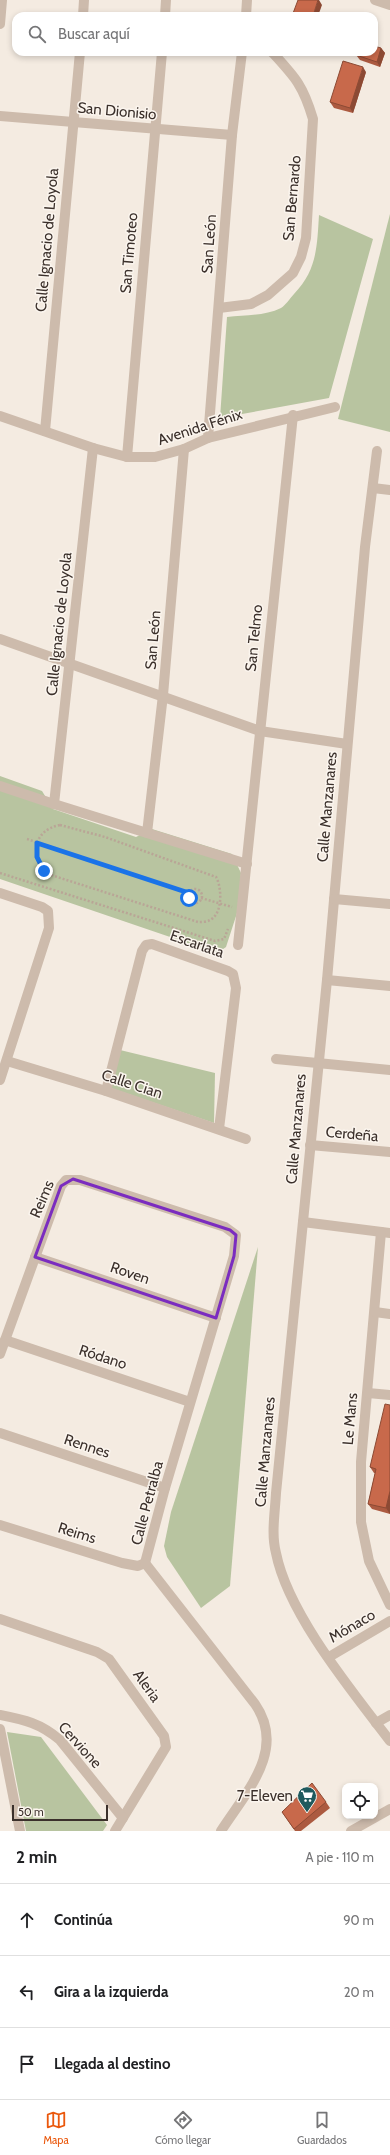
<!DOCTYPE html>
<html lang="es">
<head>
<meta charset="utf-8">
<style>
  body { margin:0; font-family:Cabin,sans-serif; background:#f2f2f2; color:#202124 }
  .controls { position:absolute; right:12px; bottom:12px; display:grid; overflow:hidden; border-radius:8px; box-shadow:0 2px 6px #0003 }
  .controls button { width:36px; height:36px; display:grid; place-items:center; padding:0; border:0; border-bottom:1px solid #e0e0e0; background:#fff; color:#202124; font:20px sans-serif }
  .scale { position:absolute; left:12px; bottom:10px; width:96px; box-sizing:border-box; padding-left:4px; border:2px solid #3b302b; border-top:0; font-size:11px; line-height:14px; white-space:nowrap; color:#3b302b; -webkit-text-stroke:3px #fbf5ee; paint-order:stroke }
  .stop { position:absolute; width:12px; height:12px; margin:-9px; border:3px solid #1a73e8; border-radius:50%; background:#fff }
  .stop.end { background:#1a73e8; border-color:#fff; box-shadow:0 1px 4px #0008 }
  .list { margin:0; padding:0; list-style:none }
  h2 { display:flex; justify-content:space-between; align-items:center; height:52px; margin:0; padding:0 16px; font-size:17px }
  h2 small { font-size:13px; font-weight:400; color:#757577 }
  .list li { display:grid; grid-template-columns:26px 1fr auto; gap:12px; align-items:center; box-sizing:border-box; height:72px; padding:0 16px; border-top:1px solid #e0e0e0 }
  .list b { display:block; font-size:15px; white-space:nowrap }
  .list em { font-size:13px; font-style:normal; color:#757577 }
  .icon { flex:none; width:22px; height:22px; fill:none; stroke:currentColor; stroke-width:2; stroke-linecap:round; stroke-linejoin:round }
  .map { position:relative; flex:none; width:390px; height:1831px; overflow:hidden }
  .search { position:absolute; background:#fff; box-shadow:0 2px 6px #0003; left:12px; right:12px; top:12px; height:44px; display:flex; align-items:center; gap:10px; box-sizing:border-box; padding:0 14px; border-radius:12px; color:#757577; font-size:15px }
  .sheet { height:268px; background:#fff }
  nav { display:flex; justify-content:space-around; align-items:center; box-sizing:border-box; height:56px; border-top:1px solid #e0e0e0; background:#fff; font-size:11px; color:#757577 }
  nav a { display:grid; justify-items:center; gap:2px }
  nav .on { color:#ea580c }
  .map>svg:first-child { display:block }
  .green { fill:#b8c4a0 }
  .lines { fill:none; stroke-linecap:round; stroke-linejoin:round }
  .path { stroke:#b9a596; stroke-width:2.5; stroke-dasharray:2 2; stroke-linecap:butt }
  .pedestrian { stroke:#cdbbac; stroke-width:10 }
  .minor { stroke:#cdbbac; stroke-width:10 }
  .tertiary { stroke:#cdbbac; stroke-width:10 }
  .wall { fill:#ac5a40 }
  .shaded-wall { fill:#8c4a34 }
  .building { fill:#c8694b; stroke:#8c4a34 }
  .route { stroke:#1a73e8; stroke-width:5 }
  .marked { fill:none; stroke:#7b2cbf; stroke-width:3; stroke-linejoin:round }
  .labels { text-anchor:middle; stroke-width:3; stroke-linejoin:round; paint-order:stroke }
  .street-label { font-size:15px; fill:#3b302b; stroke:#fbf5ee }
  .poi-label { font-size:15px; fill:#3b302b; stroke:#fbf5ee; text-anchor:end }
</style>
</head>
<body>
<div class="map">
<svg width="390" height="1831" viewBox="0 0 390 1831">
  <rect width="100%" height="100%" fill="#f4ebe1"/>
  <g class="green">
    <polygon points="390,214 390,432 338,419"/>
    <path d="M319,215L373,239L329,398L220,418L227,317C245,315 265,316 281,308C286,305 290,298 294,294C317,270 317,247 319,215Z"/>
    <polygon points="0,776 42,791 53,809 136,837 152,829 232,854 241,873 238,910 226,947 217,953 0,879"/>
    <polygon points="120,1050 215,1073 214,1123 110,1088"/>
    <polygon points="258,1247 230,1586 201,1608 167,1557 164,1546 171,1512"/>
    <polygon points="7,1732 41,1737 107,1825 103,1831 26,1831"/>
  </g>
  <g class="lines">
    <g class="path">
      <path d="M60,825L105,837L216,877C222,887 223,914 210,920C207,922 202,922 198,922L51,875C28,860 32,830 60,825Z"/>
      <polyline points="27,839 189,893"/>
      <polyline points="0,873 215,941 224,939 228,929"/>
      <circle cx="195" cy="896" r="7"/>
      <polyline points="201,898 232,907"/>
    </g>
    <g class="pedestrian">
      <polyline points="0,786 54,804"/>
      <polyline points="147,833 247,864"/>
    </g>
    <g class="minor">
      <polyline points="375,0 390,5"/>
      <polyline points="83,16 84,0"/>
      <polyline points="165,16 166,0"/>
      <polyline points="246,16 247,0"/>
      <polyline points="0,24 2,0"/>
      <polyline points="0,116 232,135"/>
      <path d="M219,308L251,304L268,295L293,273L301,257L306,238L313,119C303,85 295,77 272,52"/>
      <polyline points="0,416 93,448 127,457 155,457 184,449 208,438 335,407"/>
      <polyline points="45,431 80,52"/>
      <polyline points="208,438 232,135 242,52"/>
      <polyline points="93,448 54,804 147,833 163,695 184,449"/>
      <path d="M377,451L365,547L327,980L276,1493C275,1513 271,1534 276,1553C288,1614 352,1691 390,1741"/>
      <polyline points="127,457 162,52"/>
      <polyline points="373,488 390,490"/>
      <polyline points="0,639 260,731 347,744"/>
      <polyline points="0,893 42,907 48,911 49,928 0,1080"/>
      <polyline points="334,899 390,904"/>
      <polyline points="238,945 293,415"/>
      <polyline points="327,980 390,986"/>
      <polyline points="276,1059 390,1070"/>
      <polyline points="7,1061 106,1091 246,1139"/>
      <polyline points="106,1091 142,951 146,945 152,944 228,971 233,974 236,988 219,1129"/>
      <polyline points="310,1145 390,1152"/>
      <polyline points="303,1222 390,1233"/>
      <polyline points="381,1232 361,1462 361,1522 369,1561 390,1605"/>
      <polyline points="35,1257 216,1318"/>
      <polyline points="375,1312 390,1314"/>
      <polyline points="5,1340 190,1402"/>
      <polyline points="0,1354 61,1186 66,1180 80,1180 225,1227 236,1235 234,1256 165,1488 145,1563"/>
      <polyline points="368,1393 390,1395"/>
      <polyline points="0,1433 165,1488"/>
      <polyline points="0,1525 122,1563 138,1566 145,1563"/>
      <path d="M145,1563L255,1704C287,1750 246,1792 221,1831"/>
      <polyline points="0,1619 97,1652 109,1659 164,1736 166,1747 115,1831"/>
      <polyline points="329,1657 390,1621"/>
      <path d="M0,1715C25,1720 40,1723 60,1740L123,1818"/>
      <polyline points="376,1723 390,1715"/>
      <polyline points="0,1729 20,1831"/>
    </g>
    <polyline class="tertiary" points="351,1831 390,1809"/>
  </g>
  <g class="wall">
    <polygon points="381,48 385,53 380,67 360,60 356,55"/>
    <polygon points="366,72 353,113 334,108 330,102"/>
    <polygon points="390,1405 390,1514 372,1509 368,1504 375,1473 374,1473 370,1467"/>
    <polygon points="326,1802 330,1808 301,1831 295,1831 282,1812"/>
  </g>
  <g class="shaded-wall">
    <polygon points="318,0 319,0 322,5 318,16 313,16"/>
    <polygon points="381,48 385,53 380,67 377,62"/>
    <polygon points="363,67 366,72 353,113 350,108"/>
    <polygon points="390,1491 390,1514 386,1508"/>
  </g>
  <g class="building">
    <polygon points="298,0 318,0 313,16 292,16"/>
    <polygon points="374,46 381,48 377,62 356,55 357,52 374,52"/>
    <polygon points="343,61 363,67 350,108 330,102"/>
    <polygon points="385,1404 390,1405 390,1491 386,1508 368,1504 376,1469 370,1467"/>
    <polygon points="312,1783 326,1802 294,1829 282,1812"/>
  </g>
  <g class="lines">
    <polyline class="route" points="44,871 37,857 37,843 189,893 189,898"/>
  </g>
  <path class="marked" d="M73,1179L230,1230L236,1235L234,1256L216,1318L35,1257L61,1186Z"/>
  <defs>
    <g id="supermarket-pin" transform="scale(1)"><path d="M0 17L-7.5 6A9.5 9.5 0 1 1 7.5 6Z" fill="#1f5a5e" stroke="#fbf5ee"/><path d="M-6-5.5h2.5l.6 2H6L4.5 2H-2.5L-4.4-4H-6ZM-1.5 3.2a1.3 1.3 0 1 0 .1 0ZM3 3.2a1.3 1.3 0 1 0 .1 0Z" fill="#fff"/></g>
  </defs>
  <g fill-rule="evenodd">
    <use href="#supermarket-pin" x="307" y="1796"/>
  </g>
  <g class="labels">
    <g class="street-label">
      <text transform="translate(117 111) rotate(5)" y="5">San Dionisio</text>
      <text transform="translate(292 198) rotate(-85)" y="5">San Bernardo</text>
      <text transform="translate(47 240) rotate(-85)" y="5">Calle Ignacio de Loyola</text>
      <text transform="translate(209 244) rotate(-86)" y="5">San León</text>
      <text transform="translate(129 253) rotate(-85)" y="5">San Timoteo</text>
      <text transform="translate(200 427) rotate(-18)" y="5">Avenida Fénix</text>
      <text transform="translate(59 624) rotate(-84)" y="5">Calle Ignacio de Loyola</text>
      <text transform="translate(254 638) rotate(-84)" y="5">San Telmo</text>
      <text transform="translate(153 640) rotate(-85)" y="5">San León</text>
      <text transform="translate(327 807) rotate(-85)" y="5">Calle Manzanares</text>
      <text transform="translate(197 944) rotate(19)" y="5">Escarlata</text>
      <text transform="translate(132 1084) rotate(18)" y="5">Calle Cian</text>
      <text transform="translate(296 1129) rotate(-85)" y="5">Calle Manzanares</text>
      <text transform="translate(352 1134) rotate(5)" y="5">Cerdeña</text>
      <text transform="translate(42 1199) rotate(-67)" y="5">Reims</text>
      <text transform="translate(130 1273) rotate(19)" y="5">Roven</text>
      <text transform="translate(103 1357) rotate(18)" y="5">Ródano</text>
      <text transform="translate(350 1419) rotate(-85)" y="5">Le Mans</text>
      <text transform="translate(87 1446) rotate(18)" y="5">Rennes</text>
      <text transform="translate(265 1452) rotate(-85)" y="5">Calle Manzanares</text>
      <text transform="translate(147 1503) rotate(-75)" y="5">Calle Petralba</text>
      <text transform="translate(77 1533) rotate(17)" y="5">Reims</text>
      <text transform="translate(352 1626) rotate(-30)" y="5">Mónaco</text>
      <text transform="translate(147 1686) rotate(54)" y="5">Aleria</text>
      <text transform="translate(80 1745) rotate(48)" y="5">Cervione</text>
    </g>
    <g class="poi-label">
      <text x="293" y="1801">7-Eleven</text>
    </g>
  </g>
</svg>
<div class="controls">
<button><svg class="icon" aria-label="locate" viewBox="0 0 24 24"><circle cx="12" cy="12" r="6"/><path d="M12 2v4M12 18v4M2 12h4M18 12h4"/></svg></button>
</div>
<div class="scale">50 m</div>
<div class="stop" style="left:189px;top:898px"></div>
<div class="stop end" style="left:44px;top:871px"></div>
<div class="search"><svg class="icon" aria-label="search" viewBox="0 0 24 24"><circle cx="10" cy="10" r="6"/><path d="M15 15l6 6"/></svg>Buscar aquí</div>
</div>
<section class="sheet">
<h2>2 min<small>A pie · 110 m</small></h2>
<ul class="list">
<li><svg class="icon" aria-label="ahead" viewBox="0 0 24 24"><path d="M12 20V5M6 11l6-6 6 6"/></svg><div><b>Continúa</b></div><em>90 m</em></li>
<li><svg class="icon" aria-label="left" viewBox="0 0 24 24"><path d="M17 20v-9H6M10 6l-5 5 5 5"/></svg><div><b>Gira a la izquierda</b></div><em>20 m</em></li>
<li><svg class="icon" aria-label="arrive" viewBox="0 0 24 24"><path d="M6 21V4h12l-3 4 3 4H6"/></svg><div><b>Llegada al destino</b></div></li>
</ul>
</section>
<nav>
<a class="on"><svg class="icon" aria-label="map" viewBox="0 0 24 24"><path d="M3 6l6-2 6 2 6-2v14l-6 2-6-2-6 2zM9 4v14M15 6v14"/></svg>Mapa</a>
<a><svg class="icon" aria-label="directions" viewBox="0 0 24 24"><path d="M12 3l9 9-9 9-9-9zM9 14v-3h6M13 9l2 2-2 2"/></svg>Cómo llegar</a>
<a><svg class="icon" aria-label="saved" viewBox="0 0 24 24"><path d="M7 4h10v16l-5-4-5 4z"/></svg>Guardados</a>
</nav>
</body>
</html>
